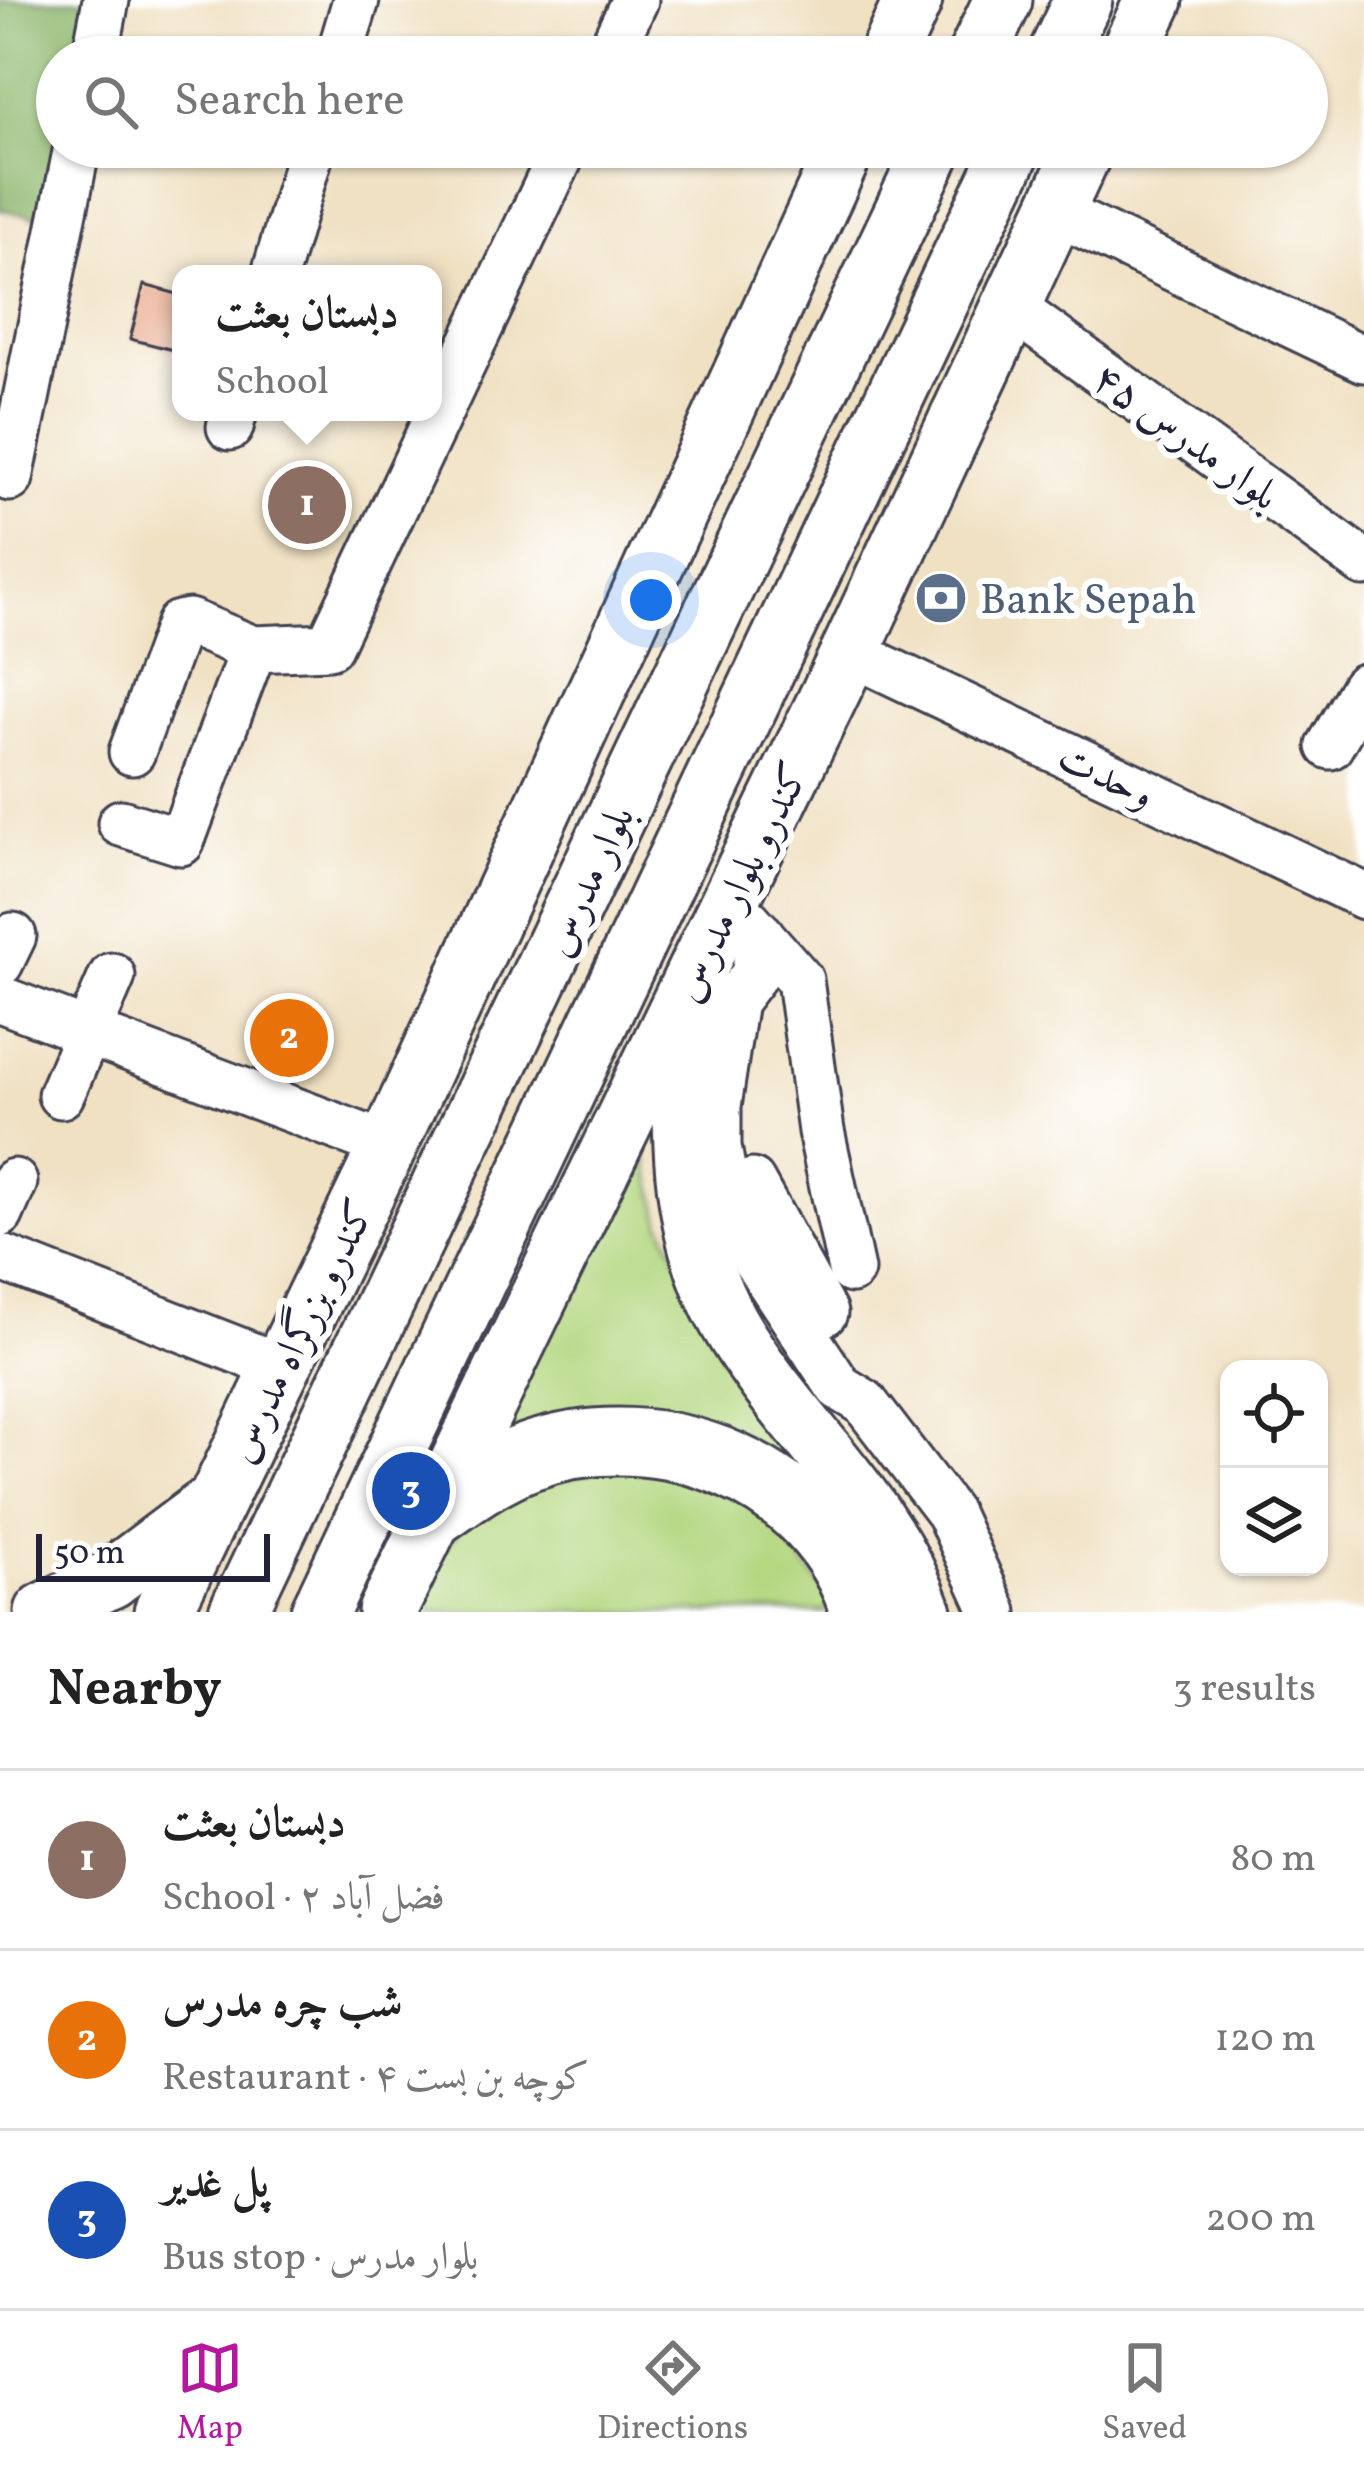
<!DOCTYPE html>
<html lang="en">
<head>
<meta charset="utf-8">
<style>
  body { margin:0; font-family:Vollkorn,Amiri,serif; background:#f6f6f6; color:#222 }
  .controls { position:absolute; right:36px; bottom:36px; display:grid; overflow:hidden; border-radius:24px; box-shadow:0 3px 9px #0004 }
  .controls button { width:108px; height:108px; display:grid; place-items:center; padding:0; border:0; border-bottom:3px solid #e0e0e0; background:#fff; color:#222; font:60px sans-serif }
  .scale { position:absolute; left:36px; bottom:30px; width:234px; box-sizing:border-box; padding-left:12px; border:6px solid #22223b; border-top:0; font-size:33px; line-height:42px; white-space:nowrap; color:#22223b; -webkit-text-stroke:9px #fff; paint-order:stroke }
  .you { position:absolute; left:651px; top:600px; width:42px; height:42px; margin:-30px; border:9px solid #fff; border-radius:50%; background:#1a73e8; box-shadow:0 0 0 18px #1a73e833 }
  .badge { display:grid; place-items:center; width:78px; height:78px; border-radius:50%; background:#b5179e; color:#fff; font-size:39px; font-weight:700 }
  .pin { position:absolute; translate:-50% -50%; border:6px solid #fff; box-shadow:0 3px 12px #0006 }
  .popup { position:absolute; left:172px; top:265px; width:270px; height:156px; box-sizing:border-box; display:grid; place-content:center; border-radius:24px; background:#fff; filter:drop-shadow(0 3px 9px #0005); font-size:39px; white-space:nowrap; color:#767676 }
  .popup b { font-size:45px; color:#222 }
  .popup::after { content:''; position:absolute; left:50%; top:100%; margin-left:-24px; border:24px solid transparent; border-top-color:#fff }
  .list { margin:0; padding:0; list-style:none }
  h2 { display:flex; justify-content:space-between; align-items:center; height:156px; margin:0; padding:0 48px; font-size:51px }
  h2 small { font-size:39px; font-weight:400; color:#767676 }
  .list li { display:grid; grid-template-columns:78px 1fr auto; gap:36px; align-items:center; box-sizing:border-box; height:180px; padding:0 48px; border-top:3px solid #e0e0e0 }
  .list b { display:block; font-size:45px; white-space:nowrap }
  .list p { margin:0; font-size:39px; white-space:nowrap; color:#767676 }
  .list em { font-size:39px; font-style:normal; color:#767676 }
  .icon { flex:none; width:66px; height:66px; fill:none; stroke:currentColor; stroke-width:2; stroke-linecap:round; stroke-linejoin:round }
  .map { position:relative; flex:none; width:1364px; height:1612px; overflow:hidden }
  .search { position:absolute; background:#fff; box-shadow:0 3px 9px #0004; left:36px; right:36px; top:36px; height:132px; display:flex; align-items:center; gap:30px; box-sizing:border-box; padding:0 42px; border-radius:66px; color:#767676; font-size:45px }
  .sheet { height:696px; background:#fff }
  nav { display:flex; justify-content:space-around; align-items:center; box-sizing:border-box; height:168px; border-top:3px solid #e0e0e0; background:#fff; font-size:33px; color:#767676 }
  nav a { display:grid; justify-items:center; gap:6px }
  nav .on { color:#b5179e }
  .map>svg:first-child { display:block }
  .green { fill:#b4d780; stroke:#6b7c5e; stroke-width:3 }
  .forest { fill:#8fb86e; stroke:#586d54; stroke-width:3 }
  .building { fill:#e79f7c }
  .lines { fill:none; stroke-linecap:round; stroke-linejoin:round }
  .minor-casing { stroke:#413f4f; stroke-width:51 }
  .major-casing { stroke:#413f4f; stroke-width:63 }
  .highway-casing { stroke:#413f4f; stroke-width:72 }
  .minor { stroke:#fff; stroke-width:45 }
  .major { stroke:#fff; stroke-width:57 }
  .highway { stroke:#fff; stroke-width:66 }
  .labels { text-anchor:middle; stroke-width:12; stroke-linejoin:round; paint-order:stroke }
  .street-label { font-size:42px; fill:#22223b; stroke:#fff }
  .service-label { font-size:42px; fill:#4e5e75; stroke:#fff; text-anchor:start }
</style>
</head>
<body>
<div class="map">
<svg width="1364" height="1612" viewBox="0 0 1364 1612">
  <rect width="100%" height="100%" fill="#fff"/>
  <filter id="ink" filterUnits="userSpaceOnUse"><feTurbulence type="fractalNoise" baseFrequency=".00833" numOctaves="2"/><feDisplacementMap in="SourceGraphic" scale="24" xChannelSelector="R" yChannelSelector="G"/><feConvolveMatrix kernelMatrix="1 2 1 2 8 2 1 2 1" color-interpolation-filters="sRGB"/></filter>
  <filter id="wash" filterUnits="userSpaceOnUse"><feTurbulence type="fractalNoise" baseFrequency=".004" numOctaves="4" result="noise"/><feDisplacementMap in="SourceGraphic" scale="48" xChannelSelector="R" yChannelSelector="G"/><feGaussianBlur stdDeviation="2.7" result="paint"/><feColorMatrix in="noise" values="0 0 0 0 0 0 0 0 0 0 0 0 0 0 0 0 0 1.4 0 .05"/><feComposite in="paint" operator="in"/></filter>
  <g filter="url(#wash)">
    <rect width="100%" height="100%" fill="#f0e1c3"/>
    <g class="green">
      <polygon points="637,1118 662,1225 694,1294 848,1506 783,1473 474,1457"/>
      <polygon points="631,1461 762,1505 839,1612 392,1612 486,1500"/>
    </g>
    <polygon class="forest" points="0,0 87,0 75,57 57,57 57,139 40,218 0,209"/>
    <g id="blocks">
      <polygon class="building" points="144,285 181,295 181,352 130,339"/>
    </g>
  </g>
  <g filter="url(#ink)">
    <use href="#blocks" fill-opacity="0" stroke="#413f4f" stroke-width="3"/>
    <g class="lines">
      <g class="minor-casing">
        <g id="minor">
          <polyline points="95,57 106,0"/>
          <polyline points="339,57 356,0"/>
          <polyline points="608,57 635,0"/>
          <polyline points="1054,211 1364,359"/>
          <polyline points="275,274 312,147"/>
          <polyline points="1010,306 1364,563"/>
          <polyline points="230,427 234,412"/>
          <polyline points="10,478 77,147"/>
          <polyline points="850,652 1364,896"/>
          <polyline points="1330,746 1364,687"/>
          <polyline points="132,752 179,624 189,622 253,649 329,646 565,147"/>
          <polyline points="121,823 181,842 253,649"/>
          <polyline points="748,921 800,980 821,1131 851,1270"/>
          <polyline points="761,935 754,975 734,1001 718,1106 718,1147 728,1200 756,1261 839,1387 864,1402 949,1513 994,1612"/>
          <polyline points="0,963 13,936"/>
          <polyline points="0,999 388,1146"/>
          <polyline points="61,1095 112,976"/>
          <polyline points="752,1182 824,1313"/>
          <polyline points="0,1214 14,1182"/>
          <polyline points="0,1257 283,1368"/>
        </g>
      </g>
      <g class="major-casing">
        <g id="major">
          <polyline points="887,57 913,0"/>
          <polyline points="976,57 1003,0"/>
          <polyline points="1056,57 1083,0"/>
          <polyline points="1127,57 1154,0"/>
          <path d="M686,1019C679,1122 676,1230 729,1323C788,1426 882,1495 923,1612"/>
          <polyline points="44,1612 111,1579 203,1510"/>
          <polyline points="163,1612 388,1146 846,147"/>
          <polyline points="238,1612 934,147"/>
          <polyline points="320,1612 1013,147"/>
          <polyline points="387,1612 850,652 1085,147"/>
        </g>
      </g>
      <g class="highway-casing">
        <path id="highway" d="M433,1513C463,1492 493,1470 528,1457C659,1410 823,1473 864,1612"/>
      </g>
      <use href="#minor" class="minor"/>
      <use href="#major" class="major"/>
      <use href="#highway" class="highway"/>
    </g>
  </g>
  <defs>
    <g id="bank-disc" transform="scale(2.7)"><circle r="9.5" fill="#5c6f8a" stroke="#fff"/><path d="M-6-4H6V4H-6ZM0-2.3a2.3 2.3 0 1 0 0 4.6a2.3 2.3 0 1 0 0-4.6Z" fill="#fff"/></g>
  </defs>
  <g fill-rule="evenodd">
    <use href="#bank-disc" x="941" y="598"/>
  </g>
  <g class="labels">
    <g class="street-label">
      <text transform="translate(1187 435) rotate(36)" y="15">۴۵ بلوار مدرس</text>
      <text transform="translate(1107 774) rotate(25)" y="15">وحدت</text>
      <text transform="translate(587 880) rotate(-65)" y="15">بلوار مدرس</text>
      <text transform="translate(739 881) rotate(-64)" y="15">کندرو بلوار مدرس</text>
      <text transform="translate(299 1330) rotate(-64)" y="15">کندرو بزرگراه مدرس</text>
    </g>
    <g class="service-label">
      <text x="980" y="613">Bank Sepah</text>
    </g>
  </g>
</svg>
<div class="controls">
<button><svg class="icon" aria-label="locate" viewBox="0 0 24 24"><circle cx="12" cy="12" r="6"/><path d="M12 2v4M12 18v4M2 12h4M18 12h4"/></svg></button>
<button><svg class="icon" aria-label="layers" viewBox="0 0 24 24"><path d="M12 4l9 5-9 5-9-5zM3 14l9 5 9-5"/></svg></button>
</div>
<div class="scale">50 m</div>
<div class="you"></div>
<div class="pin badge" style="left:307px;top:505px;background:#8d6e63">1</div>
<div class="popup"><b>دبستان بعثت</b>School</div>
<div class="pin badge" style="left:289px;top:1038px;background:#e8710a">2</div>
<div class="pin badge" style="left:411px;top:1491px;background:#1a4fb4">3</div>
<div class="search"><svg class="icon" aria-label="search" viewBox="0 0 24 24"><circle cx="10" cy="10" r="6"/><path d="M15 15l6 6"/></svg>Search here</div>
</div>
<section class="sheet">
<h2>Nearby<small>3 results</small></h2>
<ul class="list">
<li><span class="badge" style="background:#8d6e63">1</span><div><b>دبستان بعثت</b><p>School · فضل آباد ۲</p></div><em>80 m</em></li>
<li><span class="badge" style="background:#e8710a">2</span><div><b>شب چره مدرس</b><p>Restaurant · کوچه بن بست ۴</p></div><em>120 m</em></li>
<li><span class="badge" style="background:#1a4fb4">3</span><div><b>پل غدیر</b><p>Bus stop · بلوار مدرس</p></div><em>200 m</em></li>
</ul>
</section>
<nav>
<a class="on"><svg class="icon" aria-label="map" viewBox="0 0 24 24"><path d="M3 6l6-2 6 2 6-2v14l-6 2-6-2-6 2zM9 4v14M15 6v14"/></svg>Map</a>
<a><svg class="icon" aria-label="directions" viewBox="0 0 24 24"><path d="M12 3l9 9-9 9-9-9zM9 14v-3h6M13 9l2 2-2 2"/></svg>Directions</a>
<a><svg class="icon" aria-label="saved" viewBox="0 0 24 24"><path d="M7 4h10v16l-5-4-5 4z"/></svg>Saved</a>
</nav>
</body>
</html>
